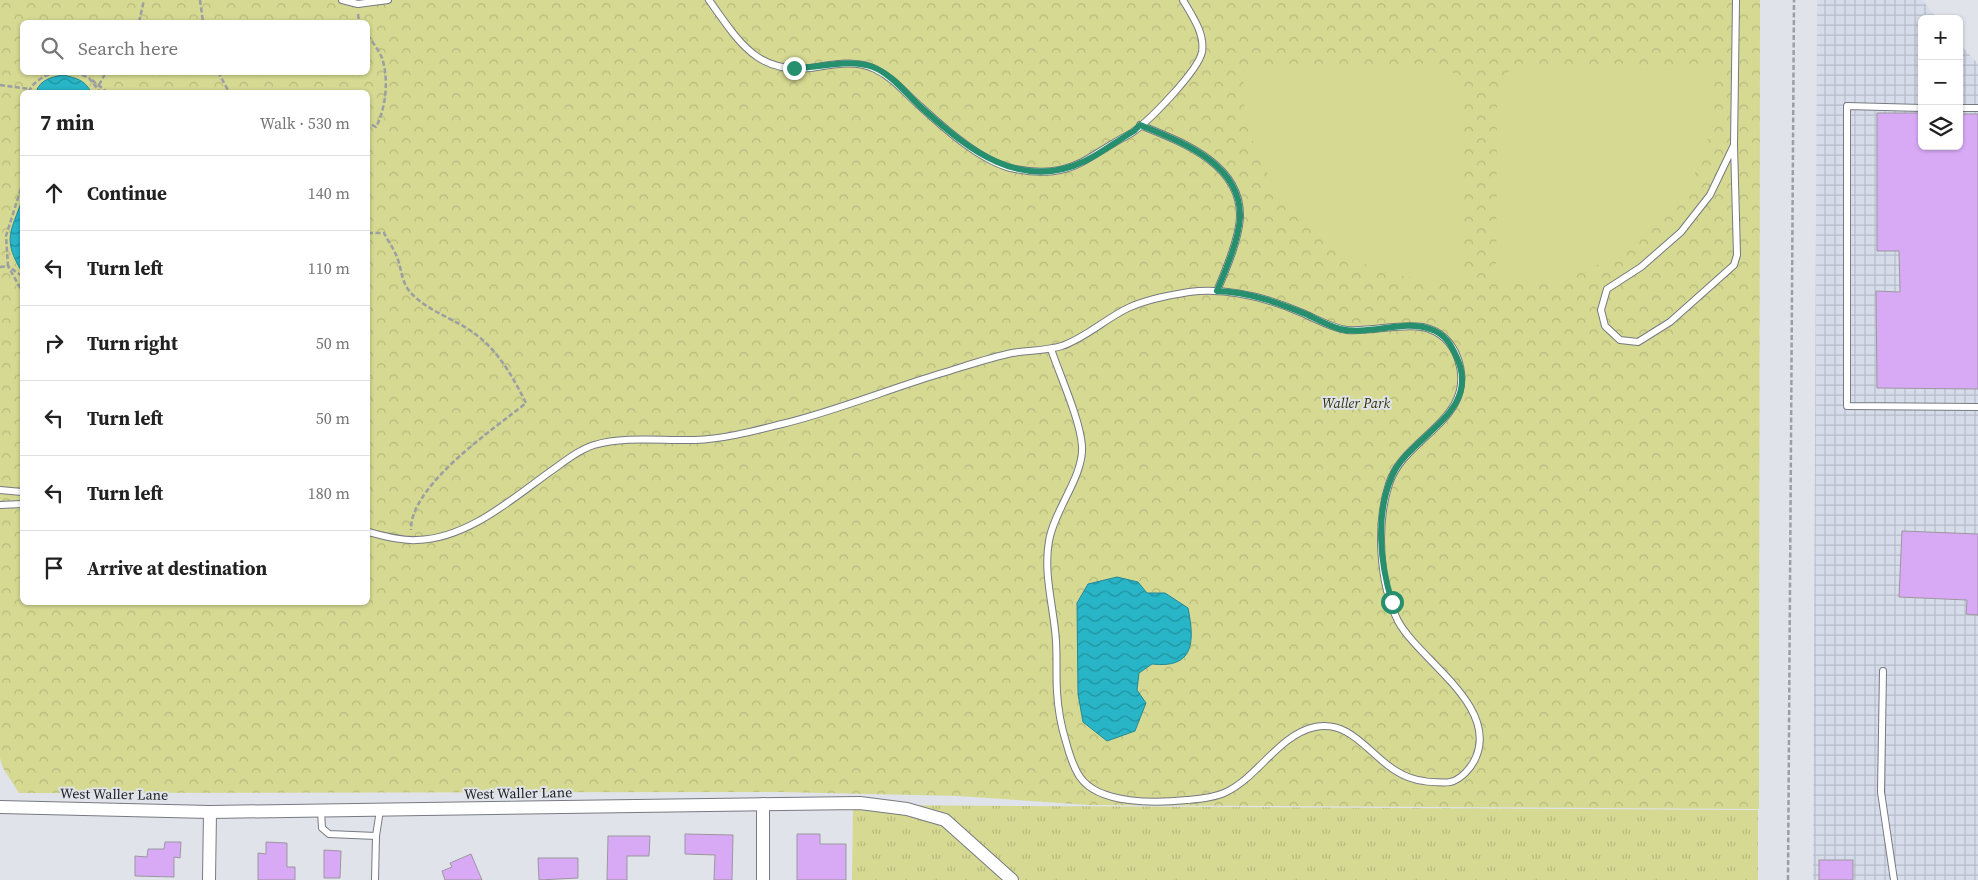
<!DOCTYPE html>
<html lang="en">
<head>
<meta charset="utf-8">
<style>
  body { margin:0; font-family:"Source Serif 4",serif; background:#f6f6f6; color:#222 }
  .controls { position:absolute; right:15px; top:15px; display:grid; overflow:hidden; border-radius:8px; box-shadow:0 1px 4px #0004 }
  .controls button { width:45px; height:45px; display:grid; place-items:center; padding:0; border:0; border-bottom:1px solid #e0e0e0; background:#fff; color:#222; font:25px sans-serif }
  .stop { position:absolute; width:15px; height:15px; margin:-11px; border:4px solid #268f6d; border-radius:50%; background:#fff }
  .stop.end { background:#268f6d; border-color:#fff; box-shadow:0 1px 5px #0008 }
  .list { margin:0; padding:0; list-style:none }
  h2 { display:flex; justify-content:space-between; align-items:center; height:65px; margin:0; padding:0 20px; font-size:21px }
  h2 small { font-size:16px; font-weight:400; color:#767676 }
  .list li { display:grid; grid-template-columns:32px 1fr auto; gap:15px; align-items:center; box-sizing:border-box; height:75px; padding:0 20px; border-top:1px solid #e0e0e0 }
  .list b { display:block; font-size:19px; white-space:nowrap }
  .list em { font-size:16px; font-style:normal; color:#767676 }
  .icon { flex:none; width:28px; height:28px; fill:none; stroke:currentColor; stroke-width:2; stroke-linecap:round; stroke-linejoin:round }
  .map { position:relative; flex:none; width:1978px; height:880px; overflow:hidden }
  .search { position:absolute; background:#fff; box-shadow:0 1px 4px #0004; left:20px; top:20px; width:350px; height:55px; display:flex; align-items:center; gap:12px; box-sizing:border-box; padding:0 18px; border-radius:8px; color:#767676; font-size:19px }
  .panel { position:absolute; background:#fff; box-shadow:0 1px 4px #0004; left:20px; top:90px; width:350px; height:515px; border-radius:8px }
  .map>svg:first-child { display:block }
  .industrial { fill:url(#industrial-grid) }
  .grass { fill:url(#grass-tufts) }
  .park { fill:url(#park-crowns); fill-rule:evenodd }
  .pitch { fill:#d5d991 }
  .water { fill:url(#water-waves); stroke:#258996 }
  .building { fill:#d8aaf5; stroke:#9b979d }
  .lines { fill:none; stroke-linecap:round; stroke-linejoin:round }
  .lane-casing { stroke:#777a80; stroke-width:8 }
  .street-casing { stroke:#777a80; stroke-width:14 }
  .path { stroke:#9b9ea2; stroke-width:2.5; stroke-dasharray:5 2.5; stroke-linecap:butt }
  .lane { stroke:#fff; stroke-width:6 }
  .street { stroke:#fff; stroke-width:12 }
  .route { stroke:#268f6d; stroke-width:6 }
  .labels { text-anchor:middle; stroke-width:4; stroke-linejoin:round; paint-order:stroke }
  .park-label { font-size:14px; font-style:italic; fill:#32330b; stroke:#e0e4ea }
  .street-label { font-size:14px; fill:#212224; stroke:#e0e4ea }
</style>
</head>
<body>
<div class="map">
<svg width="1978" height="880" viewBox="0 0 1978 880">
  <defs>
    <pattern id="industrial-grid" width="8" height="8" patternUnits="userSpaceOnUse" patternTransform="scale(1.25)"><rect width="8" height="8" fill="#d6dcea"/><path d="M0 4h8M4 0v8" fill="none" stroke="#b7bcc9"/></pattern>
    <pattern id="grass-tufts" width="24" height="20" patternUnits="userSpaceOnUse" patternTransform="scale(1.25)"><rect width="24" height="20" fill="#d5d991"/><path d="M3 7l-1-3M5 7V3M7 7l1-3M15 17l-1-3M17 17v-4M19 17l1-3" fill="none" stroke="#b7ba7d"/></pattern>
    <pattern id="park-crowns" width="20" height="18" patternUnits="userSpaceOnUse" patternTransform="scale(1.25)"><rect width="20" height="18" fill="#d5d991"/><path d="M2 6a3 3 0 1 1 6 0M12 15a3 3 0 1 1 6 0" fill="none" stroke="#b7ba7d"/></pattern>
    <pattern id="water-waves" width="16" height="10" patternUnits="userSpaceOnUse" patternTransform="scale(1.25)"><rect width="16" height="10" fill="#27b5c7"/><path d="M0 5q4-4 8 0t8 0" fill="none" stroke="#2193a1"/></pattern>
  </defs>
  <rect width="100%" height="100%" fill="#e0e4ea"/>
  <polygon class="industrial" points="1817,0 1922,0 1938,19 1922,19 1922,146 1959,146 1959,43 1978,64 1978,880 1813,880"/>
  <polygon class="grass" points="853,805 1758,810 1758,880 852,880"/>
  <path class="park" d="M0,0H1760L1759,809L1089,805L958,796L780,792L19,793L3,768L0,758ZM22,22H368V72H22ZM22,92H368V602H22Z"/>
  <g class="pitch">
    <path d="M1243,68H1449L1463,83L1462,282C1378,283 1305,247 1266,170C1257,153 1248,133 1245,113C1243,99 1244,83 1243,68Z"/>
    <path d="M1528,68L1714,70C1715,96 1714,121 1706,146C1685,214 1622,266 1553,279C1534,283 1515,283 1496,283L1497,95C1503,72 1504,70 1528,68Z"/>
  </g>
  <g class="water">
    <path d="M63,75C76,78 85,80 91,92H36C40,80 51,77 63,75Z"/>
    <path d="M22,200V272C2,239 11,232 22,200Z"/>
    <path d="M1117,577L1138,582L1147,593H1165L1188,608C1195,642 1194,669 1152,664L1139,673L1137,690L1146,703L1135,731L1107,741L1083,722L1078,694L1077,603L1088,584Z"/>
  </g>
  <g class="building">
    <polygon points="1877,113 1922,113 1922,146 1959,146 1959,114 1978,114 1978,389 1877,388 1876,291 1900,292 1899,251 1877,251"/>
    <polygon points="1902,531 1978,534 1978,615 1966,614 1967,600 1899,597"/>
    <polygon points="685,834 733,835 732,880 714,880 715,855 685,854"/>
    <polygon points="797,834 820,834 820,844 846,844 846,880 797,880"/>
    <polygon points="608,836 650,836 649,856 627,856 627,880 607,880"/>
    <polygon points="165,842 181,842 180,858 174,857 174,877 135,876 135,856 147,857 148,849 164,849"/>
    <polygon points="266,842 287,843 287,867 295,867 295,880 258,880 258,853 266,854"/>
    <polygon points="324,850 341,851 340,878 324,878"/>
    <polygon points="471,854 482,880 445,880 442,871 452,867 450,863"/>
    <polygon points="538,858 578,858 578,878 539,880"/>
    <rect x="1819" y="860" width="34" height="20"/>
  </g>
  <g class="lines">
    <g class="lane-casing">
      <g id="lane">
        <polyline points="342,0 358,4 388,0"/>
        <path d="M709,0C741,45 760,79 823,66C839,63 860,61 875,69C894,78 906,94 921,107C945,129 983,163 1015,169C1030,172 1046,173 1060,170C1081,166 1096,153 1114,143C1120,139 1127,136 1133,132C1150,120 1198,71 1202,52C1205,33 1192,16 1183,0"/>
        <polyline points="1922,108 1847,106 1847,406 1978,407"/>
        <polyline points="1959,108 1978,108"/>
        <path d="M1140,125C1182,142 1242,164 1240,218C1238,242 1226,269 1217,291"/>
        <polyline points="1734,145 1710,195 1681,232 1641,267 1607,289 1601,310 1605,326 1620,340 1638,342 1670,322 1734,265 1737,255 1734,145 1736,0"/>
        <polyline points="0,490 22,492"/>
        <polyline points="0,505 22,504"/>
        <path d="M368,532C384,536 401,541 417,540C467,539 512,499 551,471C564,462 578,450 594,445C625,436 662,441 695,440C724,439 754,431 782,424C836,411 886,390 939,374C963,367 988,358 1012,353C1029,350 1045,351 1062,346C1087,337 1105,319 1128,308C1145,300 1170,295 1189,292C1227,287 1265,297 1300,312C1315,318 1331,328 1347,330C1372,332 1400,323 1423,327C1440,331 1452,342 1458,359C1478,420 1404,436 1389,484C1376,524 1379,583 1398,621C1419,660 1498,705 1476,757C1472,767 1461,780 1450,782C1448,783 1426,782 1424,781C1376,776 1361,718 1315,727C1278,735 1258,778 1224,793C1213,798 1199,799 1187,800C1157,803 1099,805 1080,777C1073,767 1069,753 1066,742C1061,726 1058,709 1057,692C1056,675 1057,658 1056,641C1054,608 1043,574 1049,541C1054,510 1084,476 1082,446C1080,419 1060,376 1051,349"/>
        <polyline points="1883,671 1881,792 1894,880"/>
        <polyline points="321,811 322,828 329,834 376,836"/>
        <polyline points="375,880 376,836 380,810"/>
      </g>
    </g>
    <g class="street-casing">
      <g id="street">
        <polyline points="0,807 210,812 860,803 907,809 945,820 1012,880"/>
        <polyline points="209,880 210,812"/>
        <polyline points="763,880 763,804"/>
      </g>
    </g>
    <g class="path">
      <polyline points="200,0 203,22"/>
      <polyline points="358,14 359,22"/>
      <polyline points="139,22 144,0"/>
      <path d="M368,35C372,42 379,50 382,58C389,79 386,108 376,127L368,123"/>
      <polyline points="75,72 89,78 100,92"/>
      <polyline points="218,72 229,92"/>
      <polyline points="92,80 107,92"/>
      <polyline points="0,85 30,89"/>
      <polyline points="99,85 106,72"/>
      <path d="M29,92C32,82 45,75 56,72"/>
      <path d="M368,233H384C388,241 394,249 397,257C402,270 401,281 410,292C426,310 452,318 471,331C497,348 513,377 526,403C494,429 410,485 411,530"/>
      <polyline points="0,267 8,266 6,236 22,185"/>
      <polyline points="22,276 8,266 22,291"/>
      <polyline points="1788,880 1794,0"/>
    </g>
    <use href="#lane" class="lane"/>
    <use href="#street" class="street"/>
  </g>
  <g class="lines">
    <path class="route" d="M794,68C819,68 849,58 873,67C893,75 907,95 923,109C969,150 1021,192 1085,161C1102,153 1118,140 1134,131L1140,125C1182,142 1242,164 1240,218C1238,242 1226,269 1217,291C1249,292 1279,303 1308,315C1318,320 1329,326 1340,329C1368,336 1404,319 1430,329C1445,334 1451,344 1457,358C1482,413 1409,436 1392,476C1375,515 1380,563 1392,602"/>
  </g>
  <g class="labels">
    <g class="park-label">
      <text x="1356" y="408">Waller Park</text>
    </g>
    <g class="street-label">
      <text transform="translate(518 793) rotate(-1)" y="5">West Waller Lane</text>
      <text transform="translate(114 794) rotate(1)" y="5">West Waller Lane</text>
    </g>
  </g>
</svg>
<div class="controls">
<button>+</button>
<button>−</button>
<button><svg class="icon" aria-label="layers" viewBox="0 0 24 24"><path d="M12 4l9 5-9 5-9-5zM3 14l9 5 9-5"/></svg></button>
</div>
<div class="stop" style="left:1392px;top:602px"></div>
<div class="stop end" style="left:794px;top:68px"></div>
<div class="search"><svg class="icon" aria-label="search" viewBox="0 0 24 24"><circle cx="10" cy="10" r="6"/><path d="M15 15l6 6"/></svg>Search here</div>
<section class="panel">
<h2>7 min<small>Walk · 530 m</small></h2>
<ul class="list">
<li><svg class="icon" aria-label="ahead" viewBox="0 0 24 24"><path d="M12 20V5M6 11l6-6 6 6"/></svg><div><b>Continue</b></div><em>140 m</em></li>
<li><svg class="icon" aria-label="left" viewBox="0 0 24 24"><path d="M17 20v-9H6M10 6l-5 5 5 5"/></svg><div><b>Turn left</b></div><em>110 m</em></li>
<li><svg class="icon" aria-label="right" viewBox="0 0 24 24"><path d="M7 20v-9h11M14 6l5 5-5 5"/></svg><div><b>Turn right</b></div><em>50 m</em></li>
<li><svg class="icon" aria-label="left" viewBox="0 0 24 24"><path d="M17 20v-9H6M10 6l-5 5 5 5"/></svg><div><b>Turn left</b></div><em>50 m</em></li>
<li><svg class="icon" aria-label="left" viewBox="0 0 24 24"><path d="M17 20v-9H6M10 6l-5 5 5 5"/></svg><div><b>Turn left</b></div><em>180 m</em></li>
<li><svg class="icon" aria-label="arrive" viewBox="0 0 24 24"><path d="M6 21V4h12l-3 4 3 4H6"/></svg><div><b>Arrive at destination</b></div></li>
</ul>
</section>
</div>
</body>
</html>
